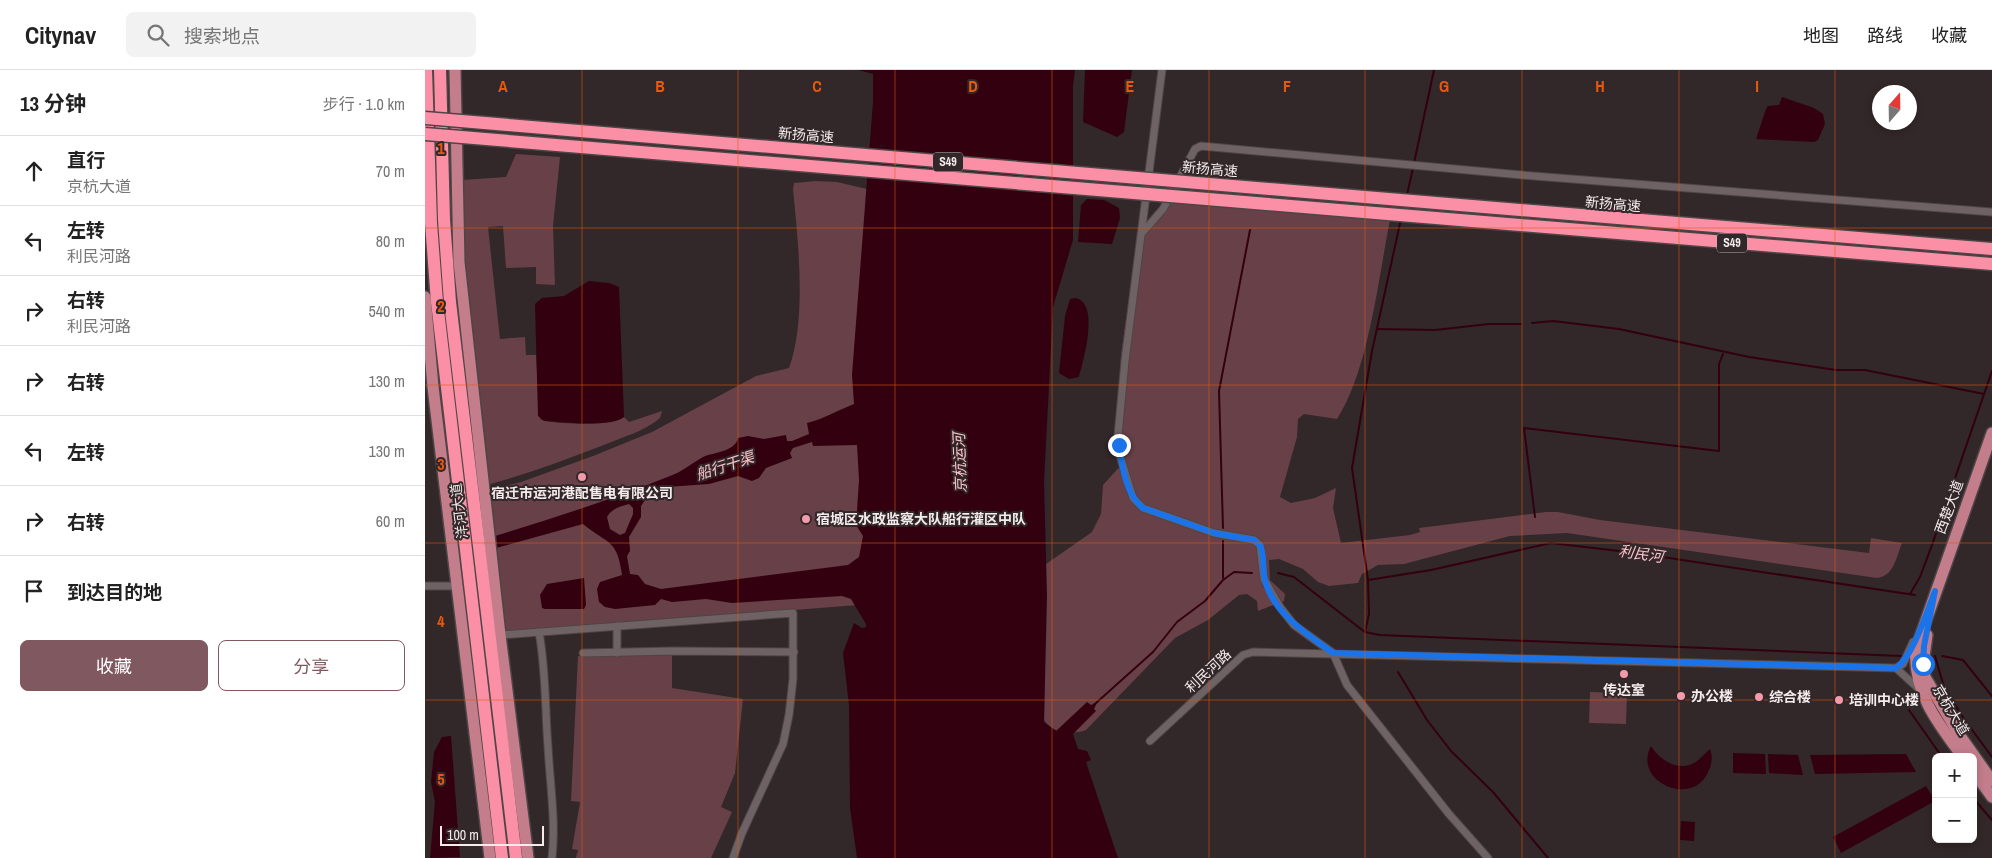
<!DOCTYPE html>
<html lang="zh">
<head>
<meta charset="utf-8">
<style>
  body { margin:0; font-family:"Archivo Narrow","Noto Sans SC",sans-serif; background:#f2f2f2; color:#222 }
  .controls { position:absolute; right:15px; bottom:15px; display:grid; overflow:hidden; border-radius:8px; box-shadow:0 2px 8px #0003 }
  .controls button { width:45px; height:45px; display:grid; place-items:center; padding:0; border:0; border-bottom:1px solid #e0e0e0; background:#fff; color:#222; font:25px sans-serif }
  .compass { position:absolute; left:1447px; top:15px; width:45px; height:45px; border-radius:50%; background:#fff; box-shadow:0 2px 8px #0003; rotate:20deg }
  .scale { position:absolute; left:15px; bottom:12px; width:104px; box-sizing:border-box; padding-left:5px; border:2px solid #f3ebec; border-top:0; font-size:14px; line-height:18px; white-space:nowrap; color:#f3ebec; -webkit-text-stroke:4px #322729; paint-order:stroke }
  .stop { position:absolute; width:15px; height:15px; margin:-11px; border:4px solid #1a73e8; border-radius:50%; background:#fff }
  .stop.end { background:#1a73e8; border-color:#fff; box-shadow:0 1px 5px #0008 }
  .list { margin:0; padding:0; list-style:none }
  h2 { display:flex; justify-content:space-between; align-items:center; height:65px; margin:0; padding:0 20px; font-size:21px }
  h2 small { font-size:16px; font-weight:400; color:#767676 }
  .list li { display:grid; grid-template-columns:32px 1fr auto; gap:15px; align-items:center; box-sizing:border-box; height:70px; padding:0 20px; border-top:1px solid #e0e0e0 }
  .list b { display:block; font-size:19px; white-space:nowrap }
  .list p { margin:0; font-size:16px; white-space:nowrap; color:#767676 }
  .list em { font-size:16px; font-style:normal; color:#767676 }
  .actions { display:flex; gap:10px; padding:15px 20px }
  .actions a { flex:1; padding:11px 0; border:1px solid #805860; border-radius:8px; text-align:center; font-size:18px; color:#805860 }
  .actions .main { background:#805860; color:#fff }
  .icon { flex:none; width:28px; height:28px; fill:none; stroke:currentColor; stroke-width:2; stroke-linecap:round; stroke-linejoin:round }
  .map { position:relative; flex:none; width:1567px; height:788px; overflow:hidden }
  header { display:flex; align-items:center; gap:30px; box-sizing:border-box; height:70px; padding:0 25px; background:#fff; border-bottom:1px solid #e0e0e0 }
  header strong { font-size:24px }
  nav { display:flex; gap:28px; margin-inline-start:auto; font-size:18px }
  .search { width:350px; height:45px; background:#f2f2f2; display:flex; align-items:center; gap:12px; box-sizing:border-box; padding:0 18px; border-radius:8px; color:#767676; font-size:19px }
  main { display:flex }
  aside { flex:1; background:#fff }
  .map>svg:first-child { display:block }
  .green { fill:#684047 }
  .water { fill:#330010; fill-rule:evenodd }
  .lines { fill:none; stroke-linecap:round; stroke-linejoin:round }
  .stream { stroke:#330010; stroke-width:2 }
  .street-casing { stroke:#4e4546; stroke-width:9 }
  .primary-casing { stroke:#4e4546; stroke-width:14 }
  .highway-casing { stroke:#4e4546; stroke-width:15 }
  .street { stroke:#6f6264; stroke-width:7 }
  .primary { stroke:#c37d8b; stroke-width:11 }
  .highway { stroke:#fb8fa5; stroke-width:12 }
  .highway-bridge-casing { stroke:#4e4546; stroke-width:15; stroke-linecap:butt }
  .highway-bridge { stroke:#fb8fa5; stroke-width:12 }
  .route { stroke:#1a73e8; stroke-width:6 }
  .grid { fill:none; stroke:#e8590c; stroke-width:1; stroke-opacity:0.55 }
  .poi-dot { fill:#f39aab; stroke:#322729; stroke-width:2 }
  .labels { text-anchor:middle; stroke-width:4; stroke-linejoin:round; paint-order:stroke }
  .shield { fill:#322729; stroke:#b9b0b2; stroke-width:1 }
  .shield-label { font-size:12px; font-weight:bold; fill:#f3ebec }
  .street-label { font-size:14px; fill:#f3ebec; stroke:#322729 }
  .poi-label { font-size:14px; font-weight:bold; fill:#f3ebec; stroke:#322729; text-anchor:start }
  .water-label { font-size:15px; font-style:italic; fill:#fcc2cb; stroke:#322729 }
  .grid-label { font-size:16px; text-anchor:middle; font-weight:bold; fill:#e8590c; stroke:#322729; stroke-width:4; stroke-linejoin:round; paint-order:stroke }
</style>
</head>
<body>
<header>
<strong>Citynav</strong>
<div class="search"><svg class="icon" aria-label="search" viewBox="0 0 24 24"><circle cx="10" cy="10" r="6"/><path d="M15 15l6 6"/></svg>搜索地点</div>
<nav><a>地图</a><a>路线</a><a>收藏</a></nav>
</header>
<main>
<aside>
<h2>13 分钟<small>步行 · 1.0 km</small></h2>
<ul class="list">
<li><svg class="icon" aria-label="ahead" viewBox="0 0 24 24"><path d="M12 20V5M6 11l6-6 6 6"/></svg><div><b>直行</b><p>京杭大道</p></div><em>70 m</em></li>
<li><svg class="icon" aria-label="left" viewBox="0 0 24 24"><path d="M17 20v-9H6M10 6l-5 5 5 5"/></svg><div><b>左转</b><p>利民河路</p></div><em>80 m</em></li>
<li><svg class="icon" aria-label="right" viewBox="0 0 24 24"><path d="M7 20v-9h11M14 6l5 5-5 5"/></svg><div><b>右转</b><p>利民河路</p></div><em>540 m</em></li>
<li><svg class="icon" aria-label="right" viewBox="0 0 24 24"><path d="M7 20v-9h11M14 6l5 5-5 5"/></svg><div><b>右转</b></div><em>130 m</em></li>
<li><svg class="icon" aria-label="left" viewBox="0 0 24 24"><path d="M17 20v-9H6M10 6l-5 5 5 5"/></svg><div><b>左转</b></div><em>130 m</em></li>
<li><svg class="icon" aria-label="right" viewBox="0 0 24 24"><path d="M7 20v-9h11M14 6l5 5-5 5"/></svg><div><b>右转</b></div><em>60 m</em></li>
<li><svg class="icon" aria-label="arrive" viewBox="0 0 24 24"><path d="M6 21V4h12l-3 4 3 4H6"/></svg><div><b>到达目的地</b></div></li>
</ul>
<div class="actions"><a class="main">收藏</a><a>分享</a></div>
</aside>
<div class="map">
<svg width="1567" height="788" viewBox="0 0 1567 788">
  <rect width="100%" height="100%" fill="#322729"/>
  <g class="green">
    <path d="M91,84L135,87L128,156L130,215L111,214V197L81,198L78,156L63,157L75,269L100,267L101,285H111L115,349C128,355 188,356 199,347L204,352L237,341L235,348C220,361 198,367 179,375C140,390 102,404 62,415L37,177V110L81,107Z"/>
    <path d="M391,111L412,112L442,119L429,284L446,534L79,563L63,420L96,412L168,386L227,362L331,306L364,298C382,249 373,171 368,119L369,113Z"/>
    <path d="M748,132L965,150C953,210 944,299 912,349L879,344L873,349L872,367L855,427L866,433L890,428L911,418L908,438L916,473L985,465L995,462L994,458L1121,442H1133L1175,450L1444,483L1446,468L1477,473C1471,488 1469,506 1452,508L1142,463L1085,466L979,494L953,495L937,504L933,513L904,516L893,512L878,499L854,489L844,490L845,510L860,524L859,531L833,541L832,531L822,524L814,525L783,550L750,568L661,660C646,665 628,664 619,650L621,494L667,462L676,444L678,415L698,393L693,338L696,284L714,160L738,134Z"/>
    <polygon points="247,585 247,618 318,629 310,703 296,737 307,742 286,788 151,788 153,780 147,779 155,732 146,731 153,586"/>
    <polygon points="1165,622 1202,623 1201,654 1164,653"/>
  </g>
  <g class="water">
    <path d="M433,0H650L648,16V170L628,237L619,412L622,526L619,652L631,661L662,632L666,635L673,631L669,639L671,641L648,664L653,679L662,681L666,690L661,692L693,788H432L425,738L424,635L418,583L429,553L437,558L441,557V554L426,529L417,526L307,533L281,529L247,532L236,529L230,535L190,539L180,537L174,532L172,519L175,512L197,505C192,469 184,475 158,454L71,478L70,466C129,448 188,429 245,406C257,402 267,393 278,387C289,382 310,382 313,368L323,366L339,369L361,365L362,371H367L384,364L382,353C399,349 413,340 429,334L427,305L448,32V4ZM387,372L388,376L432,375L434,410L431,455L438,466L434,487L423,495L236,519L220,514L213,505L205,504L202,486L205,481L204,467L216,447V436L220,430L241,424L240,419L242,417L284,414L313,406L327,411L334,408L341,398L367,388L365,383L368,378ZM204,434L208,438V444L200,463L195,465L185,459L182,447C187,438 195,437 204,434Z"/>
    <polygon points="660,0 707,0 699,62 692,67 658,52"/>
    <polygon points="1357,27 1389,38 1398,44 1400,54 1393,70 1389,72 1331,69 1341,39 1343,36 1354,35"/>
    <polygon points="662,129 679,130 694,138 695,148 687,174 653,172 656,135"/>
    <path d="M164,211L184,213L194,217L199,347C185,358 138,352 119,351L113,346L110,234L117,228L139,226Z"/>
    <path d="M650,228C675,232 659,289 654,307L644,309L634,303L640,246L645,229Z"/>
    <polygon points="159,508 161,535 159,539 120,539 117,538 115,525 122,514"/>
    <polygon points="26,666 35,787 5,788 10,732 6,712 9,682 17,667"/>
    <path d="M1226,676C1234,689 1251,701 1267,694C1274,691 1279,684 1285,679C1288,687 1287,694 1283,702C1268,738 1207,712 1226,676Z"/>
    <polygon points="1308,683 1340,684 1341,704 1308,703"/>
    <polygon points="1343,684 1373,685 1378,705 1344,703"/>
    <polygon points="1481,684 1491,702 1390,704 1385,685"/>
    <polygon points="1501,716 1510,731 1416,783 1408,767"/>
    <polygon points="1256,751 1270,752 1269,771 1255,770"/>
  </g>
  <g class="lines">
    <g class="stream">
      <polyline points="989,93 1009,0"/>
      <polyline points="982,125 988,98"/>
      <polyline points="1107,253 1128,251 1194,259 1324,287 1411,300 1440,300 1559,324"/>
      <polyline points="952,259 1010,260 1064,254 1096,254"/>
      <polyline points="1110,447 1099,358 1294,381 1294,294 1298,284"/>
      <polyline points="798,458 794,321 825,160"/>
      <polyline points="853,503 869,507 932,556 940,562 955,565 1476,586"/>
      <polyline points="798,508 798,471"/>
      <polyline points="943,510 1006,500 1126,473 1211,483 1490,525"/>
      <polyline points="1485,524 1495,507 1507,475 1567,301"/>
      <polyline points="940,562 944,544 943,510 927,398 947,281 976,149"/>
      <polyline points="1510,586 1519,617 1539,649 1567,687"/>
      <polyline points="1517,586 1538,590 1567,626"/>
      <polyline points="973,602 1002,650 1026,681 1068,722 1123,788"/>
      <polyline points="671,633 728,582 752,552 780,531 798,510 809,502 827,503"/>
      <polyline points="1484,640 1517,687"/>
      <polyline points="1548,728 1567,750"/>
    </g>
    <g class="street-casing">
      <g id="street">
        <polyline points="737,0 700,291 693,365 696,389 708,428 718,438 789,463 829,470 835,475 839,509 855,537 869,555 908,583 922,615 1024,744 1063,788"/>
        <polyline points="718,162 738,139 770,79 776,76 1097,105 1567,142"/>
        <polyline points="0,516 32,516"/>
        <polyline points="192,556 192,583"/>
        <path d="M114,562C121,600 120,639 123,677C125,714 131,751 127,788"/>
        <polyline points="75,565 368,543 368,609 364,645 358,674 317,763 308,788"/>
        <polyline points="158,583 247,581 369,582"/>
        <polyline points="1471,598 1495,620"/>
        <polyline points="725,671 818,585 828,582 1471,598 1478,594 1488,572"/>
      </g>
    </g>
    <g class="primary-casing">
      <g id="primary">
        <polyline points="30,0 34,192 75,565 103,788"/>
        <polyline points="0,227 8,317 65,788"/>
        <polyline points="1502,565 1498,594 1500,607 1533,663 1567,711"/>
        <path d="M1538,687C1514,655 1487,621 1491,579L1567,363"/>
        <polyline points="1548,701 1567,727"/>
      </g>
    </g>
    <g class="highway-casing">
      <g id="highway">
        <polyline points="1,0 6,153 12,232 77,788"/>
        <polyline points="15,0 19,150 25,232 91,788"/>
        <polyline points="1047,136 1567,179"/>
        <polyline points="1047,151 1567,194"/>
      </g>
    </g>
    <use href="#street" class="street"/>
    <use href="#primary" class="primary"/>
    <use href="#highway" class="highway"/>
    <g class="highway-bridge-casing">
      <g id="highway-bridge">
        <polyline points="0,48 1047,136"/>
        <polyline points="0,64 1047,151"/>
      </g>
    </g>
    <use href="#highway-bridge" class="highway-bridge"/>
  </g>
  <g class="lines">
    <path class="route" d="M694,375C697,396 701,425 718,438L789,463L829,470L835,475C840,486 837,498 840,510C848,543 882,564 908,583L1471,598C1488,587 1502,541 1510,521L1499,576L1498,594"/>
  </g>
  <path class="grid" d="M157,0V788M313,0V788M470,0V788M627,0V788M784,0V788M940,0V788M1097,0V788M1254,0V788M1410,0V788M0,158H1567M0,315H1567M0,473H1567M0,630H1567"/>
  <g class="poi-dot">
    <circle cx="157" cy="407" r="5"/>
    <circle cx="381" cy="449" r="5"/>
    <circle cx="1199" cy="604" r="5"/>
    <circle cx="1256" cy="626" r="5"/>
    <circle cx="1334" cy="627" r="5"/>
    <circle cx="1414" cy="630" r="5"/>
  </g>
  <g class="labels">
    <g class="shield">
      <rect x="508" y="82.5" width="30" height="19" rx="4"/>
      <rect x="1292" y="163.5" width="30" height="19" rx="4"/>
    </g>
    <g class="shield-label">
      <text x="523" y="96">S49</text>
      <text x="1307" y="177">S49</text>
    </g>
    <g class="street-label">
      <text transform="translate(381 65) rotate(5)" y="5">新扬高速</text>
      <text transform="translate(785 99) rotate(5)" y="5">新扬高速</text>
      <text transform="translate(1188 134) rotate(5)" y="5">新扬高速</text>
      <text transform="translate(1524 437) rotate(-70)" y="5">西楚大道</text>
      <text transform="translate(34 441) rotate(-97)" y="5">洋河大道</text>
      <text transform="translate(783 601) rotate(-43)" y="5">利民河路</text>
      <text transform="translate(1526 640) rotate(59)" y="5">京杭大道</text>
    </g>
    <g class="poi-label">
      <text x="157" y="428" text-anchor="middle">宿迁市运河港配售电有限公司</text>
      <text x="391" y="454">宿城区水政监察大队船行灌区中队</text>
      <text x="1199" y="625" text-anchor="middle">传达室</text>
      <text x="1266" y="631">办公楼</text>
      <text x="1344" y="632">综合楼</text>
      <text x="1424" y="635">培训中心楼</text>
    </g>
    <g class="water-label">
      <text transform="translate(535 393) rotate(-92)" y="5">京杭运河</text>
      <text transform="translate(300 396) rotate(-18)" y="5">船行干渠</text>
      <text transform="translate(1216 484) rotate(8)" y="5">利民河</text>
    </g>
  </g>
  <g class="grid-label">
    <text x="78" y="22">A</text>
    <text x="235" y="22">B</text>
    <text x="392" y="22">C</text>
    <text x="548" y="22">D</text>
    <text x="705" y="22">E</text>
    <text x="862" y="22">F</text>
    <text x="1019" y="22">G</text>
    <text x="1175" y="22">H</text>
    <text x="1332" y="22">I</text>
    <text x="16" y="84">1</text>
    <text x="16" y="242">2</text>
    <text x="16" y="400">3</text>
    <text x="16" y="557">4</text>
    <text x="16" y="715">5</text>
  </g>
</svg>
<div class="controls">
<button>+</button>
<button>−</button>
</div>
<svg class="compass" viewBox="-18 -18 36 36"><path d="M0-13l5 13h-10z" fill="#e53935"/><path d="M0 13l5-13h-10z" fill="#767676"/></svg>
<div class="scale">100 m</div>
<div class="stop" style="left:1498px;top:594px"></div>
<div class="stop end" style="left:694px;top:375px"></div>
</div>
</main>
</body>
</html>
